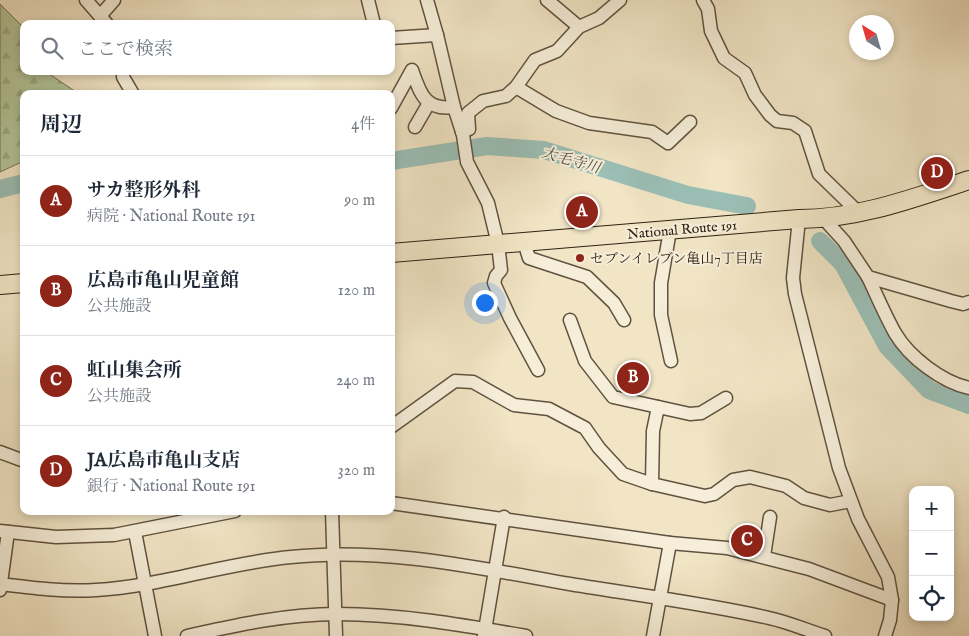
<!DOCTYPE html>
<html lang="ja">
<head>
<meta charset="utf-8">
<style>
  body { margin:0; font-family:"IM FELL English","Noto Serif JP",serif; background:#f2f2f3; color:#1f2937 }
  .controls { position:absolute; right:15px; bottom:15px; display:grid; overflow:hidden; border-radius:10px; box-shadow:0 2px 8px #0003 }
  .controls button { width:45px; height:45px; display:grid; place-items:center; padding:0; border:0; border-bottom:1px solid #e0e1e3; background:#fff; color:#1f2937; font:25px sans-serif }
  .compass { position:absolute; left:849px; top:15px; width:45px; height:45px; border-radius:50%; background:#fff; box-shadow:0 2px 8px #0003; rotate:323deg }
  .you { position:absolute; left:484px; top:302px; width:18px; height:18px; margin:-12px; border:4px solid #fff; border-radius:50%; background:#1a73e8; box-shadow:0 0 0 8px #1a73e833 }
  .badge { display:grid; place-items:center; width:32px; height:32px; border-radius:50%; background:#8f2418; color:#fff; font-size:16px; font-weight:700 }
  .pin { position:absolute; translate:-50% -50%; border:2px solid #fff; box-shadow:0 1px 5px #0006 }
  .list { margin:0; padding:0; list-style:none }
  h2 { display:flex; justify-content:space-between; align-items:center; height:65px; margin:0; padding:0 20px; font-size:21px }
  h2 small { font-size:16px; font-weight:400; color:#747a83 }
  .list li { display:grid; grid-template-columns:32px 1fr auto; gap:15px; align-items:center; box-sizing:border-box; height:90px; padding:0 20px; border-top:1px solid #e0e1e3 }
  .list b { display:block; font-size:19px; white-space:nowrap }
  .list p { margin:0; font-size:16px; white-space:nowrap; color:#747a83 }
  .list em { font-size:16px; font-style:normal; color:#747a83 }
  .icon { flex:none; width:28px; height:28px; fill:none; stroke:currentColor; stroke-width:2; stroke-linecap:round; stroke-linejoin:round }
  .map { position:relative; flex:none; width:969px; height:636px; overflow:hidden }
  .search { position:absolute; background:#fff; box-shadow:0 2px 8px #0003; left:20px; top:20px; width:375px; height:55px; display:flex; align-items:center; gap:12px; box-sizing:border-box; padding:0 18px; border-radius:10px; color:#747a83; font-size:19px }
  .panel { position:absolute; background:#fff; box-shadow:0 2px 8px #0003; left:20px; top:90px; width:375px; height:425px; border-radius:10px }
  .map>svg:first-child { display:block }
  .forest { fill:url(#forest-firs); stroke:#727456 }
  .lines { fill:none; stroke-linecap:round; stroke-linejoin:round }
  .river { stroke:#9bbfb6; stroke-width:18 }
  .minor-casing { stroke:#605240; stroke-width:15 }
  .highway-casing { stroke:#302113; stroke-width:20 }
  .minor { stroke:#f6eed9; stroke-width:12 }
  .highway { stroke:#f1e5c5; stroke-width:18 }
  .poi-dot { fill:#8f2418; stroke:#f6eed9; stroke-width:2 }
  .labels { text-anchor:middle; stroke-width:4; stroke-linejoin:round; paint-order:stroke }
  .street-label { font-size:14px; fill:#302113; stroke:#f6eed9 }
  .poi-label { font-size:14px; fill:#302113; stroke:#f6eed9; text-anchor:start }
  .water-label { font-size:15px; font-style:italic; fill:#505044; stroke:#f6eed9 }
</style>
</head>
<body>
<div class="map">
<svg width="969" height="636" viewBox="0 0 969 636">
  <defs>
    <pattern id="forest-firs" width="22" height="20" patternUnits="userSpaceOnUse" patternTransform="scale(1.25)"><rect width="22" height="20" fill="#b4c69a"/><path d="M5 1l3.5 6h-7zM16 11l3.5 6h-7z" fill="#9baa84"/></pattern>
  </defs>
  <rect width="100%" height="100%" fill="#f1e5c5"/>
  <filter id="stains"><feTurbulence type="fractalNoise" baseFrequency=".004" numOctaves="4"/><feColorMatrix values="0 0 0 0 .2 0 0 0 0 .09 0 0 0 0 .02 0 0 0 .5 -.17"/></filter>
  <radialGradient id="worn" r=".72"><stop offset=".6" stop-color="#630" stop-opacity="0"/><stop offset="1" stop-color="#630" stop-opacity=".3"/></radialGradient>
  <polygon class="forest" points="0,4 24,28 24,71 45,71 79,94 24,94 24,161 0,172"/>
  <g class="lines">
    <g class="river">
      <polyline points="391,161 487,146 544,150 688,195 747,206"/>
      <polyline points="0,189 24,183"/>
      <polyline points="820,241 843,264 887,346 929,390 969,405"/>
    </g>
    <g class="minor-casing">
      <g id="minor">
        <polyline points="86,0 107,24"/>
        <polyline points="368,0 374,24"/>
        <polyline points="427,0 437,35 454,107 463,135 467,162 488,203 498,244 501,270 496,276 494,283 510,318 538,370"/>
        <polyline points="547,0 579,27"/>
        <polyline points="703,0 708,9 711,31 724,58 745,73 755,95 770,115 777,121 793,123 805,131 819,174 859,213"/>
        <polyline points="100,16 114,0"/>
        <polyline points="391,38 437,35"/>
        <polyline points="123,71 123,77 133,94"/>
        <polyline points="516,87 556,111 589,123 652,132 668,143 690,122"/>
        <path d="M391,108L412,70C420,93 425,111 454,107"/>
        <polyline points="415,127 429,103"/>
        <polyline points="462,132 469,129 468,113 483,101 506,96 516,87 535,60 557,51 579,27 599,18 620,0"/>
        <polyline points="799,219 793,278 795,294 839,468 858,519 888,577 892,600 890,620 885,636"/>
        <polyline points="824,219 844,241 868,277 951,301 963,304 969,302"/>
        <polyline points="670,230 661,283 661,315 671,361"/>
        <polyline points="524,242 529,258 587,277 614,303 624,320"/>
        <path d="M868,277C877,296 885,315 895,333C909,357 942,382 969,388"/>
        <polyline points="570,320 585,361 613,397 690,414 701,413 726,398"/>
        <polyline points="391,427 455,381 473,382 514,405 549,409 585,428 599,448 623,474 652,484 705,496 714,494 733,480 750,477 786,486 804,498 830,505 851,501"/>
        <polyline points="0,452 24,461"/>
        <polyline points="652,484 653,431 658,407"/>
        <polyline points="391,503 670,543 727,548 809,569 892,600"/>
        <polyline points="332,511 336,636"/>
        <polyline points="0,531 56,537 114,535 235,511"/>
        <polyline points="135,532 155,636"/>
        <polyline points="764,556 770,517"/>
        <path d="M0,584C32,588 64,592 96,590C162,586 225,563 291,557C385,547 478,568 570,584C636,595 703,603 769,618C788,622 806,630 825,636"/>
        <polyline points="0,590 8,532"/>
        <path d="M187,636C236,625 287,614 337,614C401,614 463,625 526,636"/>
        <polyline points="484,636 504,517"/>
        <polyline points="653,636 670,543"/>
      </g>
    </g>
    <g class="highway-casing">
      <g id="highway">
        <path d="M391,253L799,219C858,219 914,198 969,180"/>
        <polyline points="0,285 24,283"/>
      </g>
    </g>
    <use href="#minor" class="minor"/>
    <use href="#highway" class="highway"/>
  </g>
  <circle class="poi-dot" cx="580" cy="258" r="5"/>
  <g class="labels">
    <g class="street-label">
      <text transform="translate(682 229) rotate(-5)" y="5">National Route 191</text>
    </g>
    <g class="poi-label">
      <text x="590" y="263">セブンイレブン亀山7丁目店</text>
    </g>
    <g class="water-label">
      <text transform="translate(571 160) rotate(16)" y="5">大毛寺川</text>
    </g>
  </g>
  <rect width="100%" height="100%" filter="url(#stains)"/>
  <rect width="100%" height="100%" fill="url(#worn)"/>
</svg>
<div class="controls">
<button>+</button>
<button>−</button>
<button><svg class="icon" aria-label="locate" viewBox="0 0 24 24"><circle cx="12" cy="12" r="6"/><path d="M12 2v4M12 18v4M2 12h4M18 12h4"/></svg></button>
</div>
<svg class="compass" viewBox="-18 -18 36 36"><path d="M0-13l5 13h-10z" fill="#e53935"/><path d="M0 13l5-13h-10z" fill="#747a83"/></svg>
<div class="you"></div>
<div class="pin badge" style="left:582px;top:212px">A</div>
<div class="pin badge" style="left:633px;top:378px">B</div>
<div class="pin badge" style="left:747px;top:541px">C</div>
<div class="pin badge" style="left:937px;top:173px">D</div>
<div class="search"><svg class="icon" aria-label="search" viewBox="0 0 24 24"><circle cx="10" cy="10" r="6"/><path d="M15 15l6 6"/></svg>ここで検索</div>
<section class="panel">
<h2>周辺<small>4件</small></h2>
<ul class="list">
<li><span class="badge">A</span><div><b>サカ整形外科</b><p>病院 · National Route 191</p></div><em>90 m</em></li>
<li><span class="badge">B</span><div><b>広島市亀山児童館</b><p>公共施設</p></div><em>120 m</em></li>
<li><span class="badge">C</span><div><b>虹山集会所</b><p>公共施設</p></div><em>240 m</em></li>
<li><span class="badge">D</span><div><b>JA広島市亀山支店</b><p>銀行 · National Route 191</p></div><em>320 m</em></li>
</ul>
</section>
</div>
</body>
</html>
